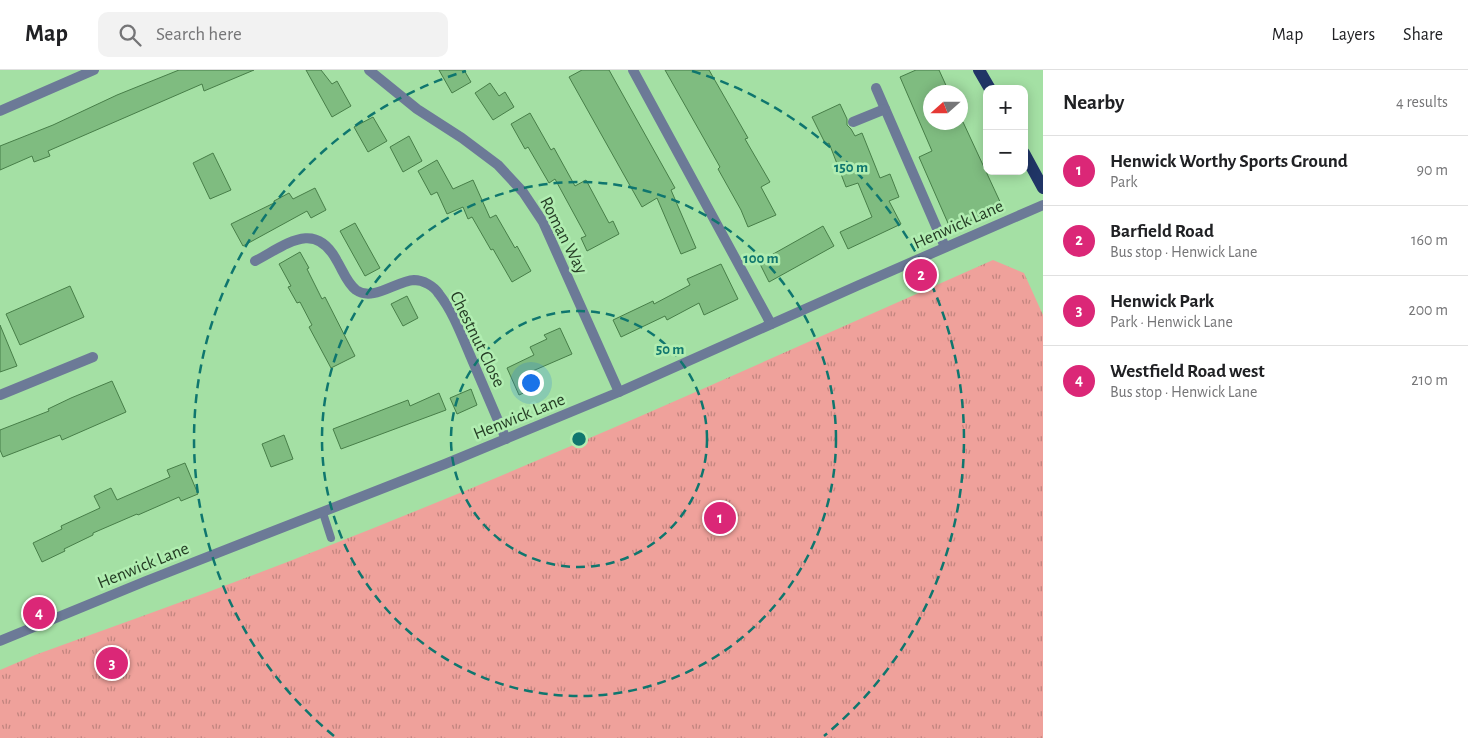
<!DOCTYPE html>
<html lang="en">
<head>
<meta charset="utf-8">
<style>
  body { margin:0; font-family:"Alegreya Sans",sans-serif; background:#f2f2f2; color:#202124 }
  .controls { position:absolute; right:15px; top:15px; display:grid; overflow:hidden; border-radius:10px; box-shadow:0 2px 12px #0003 }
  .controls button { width:45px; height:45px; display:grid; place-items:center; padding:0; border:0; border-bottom:1px solid #e0e0e0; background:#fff; color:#202124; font:25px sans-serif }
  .compass { position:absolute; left:923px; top:15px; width:45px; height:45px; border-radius:50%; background:#fff; box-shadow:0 2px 12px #0003; rotate:249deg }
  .you { position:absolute; left:530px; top:312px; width:18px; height:18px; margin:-12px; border:4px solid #fff; border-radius:50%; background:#1a73e8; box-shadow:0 0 0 8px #1a73e833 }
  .badge { display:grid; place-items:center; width:32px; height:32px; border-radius:50%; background:#db2777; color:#fff; font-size:16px; font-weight:700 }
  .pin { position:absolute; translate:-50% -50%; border:2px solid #fff; box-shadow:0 1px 5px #0006 }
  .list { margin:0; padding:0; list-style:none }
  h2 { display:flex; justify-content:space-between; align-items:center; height:65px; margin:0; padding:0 20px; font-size:21px }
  h2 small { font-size:16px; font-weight:400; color:#757577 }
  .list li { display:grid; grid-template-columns:32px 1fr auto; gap:15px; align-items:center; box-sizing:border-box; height:70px; padding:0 20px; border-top:1px solid #e0e0e0 }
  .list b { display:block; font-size:19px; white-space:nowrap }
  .list p { margin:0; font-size:16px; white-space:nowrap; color:#757577 }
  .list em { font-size:16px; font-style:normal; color:#757577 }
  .icon { flex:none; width:28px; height:28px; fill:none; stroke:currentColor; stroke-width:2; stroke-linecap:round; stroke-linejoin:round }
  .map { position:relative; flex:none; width:1043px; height:668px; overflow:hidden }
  header { display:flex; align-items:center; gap:30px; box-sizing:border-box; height:70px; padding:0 25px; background:#fff; border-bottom:1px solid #e0e0e0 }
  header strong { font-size:24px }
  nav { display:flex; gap:28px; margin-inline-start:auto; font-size:18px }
  .search { width:350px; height:45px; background:#f2f2f2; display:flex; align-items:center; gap:12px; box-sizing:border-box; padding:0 18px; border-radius:10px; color:#757577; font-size:19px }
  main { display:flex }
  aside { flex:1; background:#fff }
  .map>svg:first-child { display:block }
  .grass { fill:url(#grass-tufts) }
  .building { fill:#7fbc80; stroke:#477e48 }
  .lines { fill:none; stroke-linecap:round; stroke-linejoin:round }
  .service { stroke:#6c7a97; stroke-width:8 }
  .minor { stroke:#6c7a97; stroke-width:10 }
  .tertiary { stroke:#6c7a97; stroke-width:10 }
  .primary { stroke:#203566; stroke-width:12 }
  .ring { fill:none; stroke:#0f766e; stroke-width:2.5; stroke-dasharray:9 6 }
  .labels { text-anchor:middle; stroke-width:5; stroke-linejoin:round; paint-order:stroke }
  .street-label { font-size:18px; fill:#253d25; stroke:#b1edb1 }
  .centre { fill:#0f766e; stroke:#b1edb1; stroke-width:2.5 }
  .ring-label { font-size:15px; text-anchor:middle; font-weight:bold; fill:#0f766e; stroke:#b1edb1; stroke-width:5; stroke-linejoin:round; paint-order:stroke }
</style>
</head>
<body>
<header>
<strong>Map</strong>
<div class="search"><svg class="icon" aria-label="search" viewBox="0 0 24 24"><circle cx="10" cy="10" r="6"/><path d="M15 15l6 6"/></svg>Search here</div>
<nav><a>Map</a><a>Layers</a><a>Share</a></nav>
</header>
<main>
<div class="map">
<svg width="1043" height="668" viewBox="0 0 1043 668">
  <defs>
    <pattern id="grass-tufts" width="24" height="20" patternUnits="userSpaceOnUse" patternTransform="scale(1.25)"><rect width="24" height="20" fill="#efa19b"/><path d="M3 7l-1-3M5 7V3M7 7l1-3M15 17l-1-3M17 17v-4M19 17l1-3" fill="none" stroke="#c1847e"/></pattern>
  </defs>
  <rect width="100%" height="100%" fill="#a4e0a4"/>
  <path class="grass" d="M993,190L1024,203L1043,245V668H0V600L35,585C129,551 224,517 318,480C546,391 769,289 993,190Z"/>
  <g class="building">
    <polygon points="179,0 254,0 204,21 202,14 48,81 50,86 34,92 32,86 0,100 0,76 53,55 117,25"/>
    <polygon points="306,0 321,0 332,14 337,11 351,36 332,47"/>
    <polygon points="439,0 464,0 471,12 452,23"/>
    <polygon points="582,0 609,0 675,118 671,120 696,178 681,184 657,128 642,137 569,7"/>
    <polygon points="665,0 709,0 748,68 745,69 770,112 761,117 776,145 748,157 741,140 718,99 720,97"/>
    <polygon points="916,0 939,0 949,22 930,22 930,52 963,52 1002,136 951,160 919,87 932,81 900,7"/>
    <polygon points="490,13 499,26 505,22 514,37 493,50 475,23"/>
    <polygon points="840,34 847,49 847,55 851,59 855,66 862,63 880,108 890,104 899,127 889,131 901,154 848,179 840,162 872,147 858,113 846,117 829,73 826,75 812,47"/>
    <polygon points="530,43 551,80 554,78 575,116 586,110 609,153 613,151 619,164 587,181 581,168 586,166 555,109 549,113 528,77 525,79 511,54"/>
    <polygon points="373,47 387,71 368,82 354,57"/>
    <polygon points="409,66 422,91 403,102 390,77"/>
    <polygon points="213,83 231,120 210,129 193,93"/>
    <polygon points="437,90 453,119 473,110 490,148 496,145 515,178 517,176 531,201 512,212 493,179 491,180 472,147 468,149 463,137 447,144 437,122 431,125 418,101"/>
    <polygon points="315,118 326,140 311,148 307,141 243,176 231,154 274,133 274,131 289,123 293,129"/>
    <polygon points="355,153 380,198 365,206 340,161"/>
    <polygon points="823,156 834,176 769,212 759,192"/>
    <polygon points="300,182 309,198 307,199 322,229 325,227 355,286 331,298 309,257 312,255 300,232 297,233 288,217 291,216 279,194"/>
    <polygon points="721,194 738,229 704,245 699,233 667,250 665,246 621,267 613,250 653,231 654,234 690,215 687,209"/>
    <polygon points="70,216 84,247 20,275 6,244"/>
    <polygon points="407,226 418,248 403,256 391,234"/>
    <polygon points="0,255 17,296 0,302"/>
    <polygon points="560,258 572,284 528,303 535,318 519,325 507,298 534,285 530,277 547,269 544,265"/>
    <polygon points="112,311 126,342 62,370 60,365 3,387 0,380 0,360 49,341 48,339 71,328"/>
    <polygon points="471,319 477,335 457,344 450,328"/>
    <polygon points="439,323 446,340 341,379 333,359 408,330 410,336"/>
    <polygon points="284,365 293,389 271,397 262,374"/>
    <polygon points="185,393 198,424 181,431 179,427 138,445 137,444 93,463 93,465 64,479 65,481 42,492 33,473 62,459 61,456 100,438 94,426 111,418 117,430 170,407 167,400"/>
  </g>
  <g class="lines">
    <polyline class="service" points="323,443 331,468"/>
    <g class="minor">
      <polyline points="369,0 417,39 462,68 498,95 523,122 543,152 619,322"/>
      <polyline points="633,0 771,254"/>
      <polyline points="876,18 945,177"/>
      <polyline points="0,41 94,0"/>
      <polyline points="853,52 885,39"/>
      <path d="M255,191C286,175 315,149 337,191C343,201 347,213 356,220C373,232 396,211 414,210C423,210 434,216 439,224C453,242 461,264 470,285C482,313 494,341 506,369"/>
      <polyline points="0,325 93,287"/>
    </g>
    <polyline class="tertiary" points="0,571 146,511 445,394 619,322 859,215 1043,135"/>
    <g class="primary">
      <polyline points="979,0 990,19"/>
      <polyline points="1024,83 1043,118"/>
    </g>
  </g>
  <g class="ring">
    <circle cx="579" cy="369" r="128"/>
    <circle cx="579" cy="369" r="257"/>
    <path d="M334 666A385 385 0 0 1 466 1M692 1A385 385 0 0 1 824 666"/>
  </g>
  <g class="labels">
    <g class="street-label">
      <text transform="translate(958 154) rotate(-24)" y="6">Henwick Lane</text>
      <text transform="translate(564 165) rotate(63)" y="6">Roman Way</text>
      <text transform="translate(478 269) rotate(64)" y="6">Chestnut Close</text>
      <text transform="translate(519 346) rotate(-22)" y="6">Henwick Lane</text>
      <text transform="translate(143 495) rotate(-22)" y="6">Henwick Lane</text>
    </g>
  </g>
  <circle cx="579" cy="369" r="8" class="centre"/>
  <g class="ring-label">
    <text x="851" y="102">150 m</text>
    <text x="761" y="193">100 m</text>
    <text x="670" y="284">50 m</text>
  </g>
</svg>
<div class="controls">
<button>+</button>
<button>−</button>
</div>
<svg class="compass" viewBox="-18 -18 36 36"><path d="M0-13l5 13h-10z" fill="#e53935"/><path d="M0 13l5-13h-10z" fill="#757577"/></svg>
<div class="you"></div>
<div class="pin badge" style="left:720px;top:448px">1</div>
<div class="pin badge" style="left:921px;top:205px">2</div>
<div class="pin badge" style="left:112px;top:593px">3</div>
<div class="pin badge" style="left:39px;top:543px">4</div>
</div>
<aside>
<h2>Nearby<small>4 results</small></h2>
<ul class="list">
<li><span class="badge">1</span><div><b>Henwick Worthy Sports Ground</b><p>Park</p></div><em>90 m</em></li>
<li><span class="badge">2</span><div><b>Barfield Road</b><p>Bus stop · Henwick Lane</p></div><em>160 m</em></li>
<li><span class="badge">3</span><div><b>Henwick Park</b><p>Park · Henwick Lane</p></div><em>200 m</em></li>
<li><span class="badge">4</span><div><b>Westfield Road west</b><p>Bus stop · Henwick Lane</p></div><em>210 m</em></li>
</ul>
</aside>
</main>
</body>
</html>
